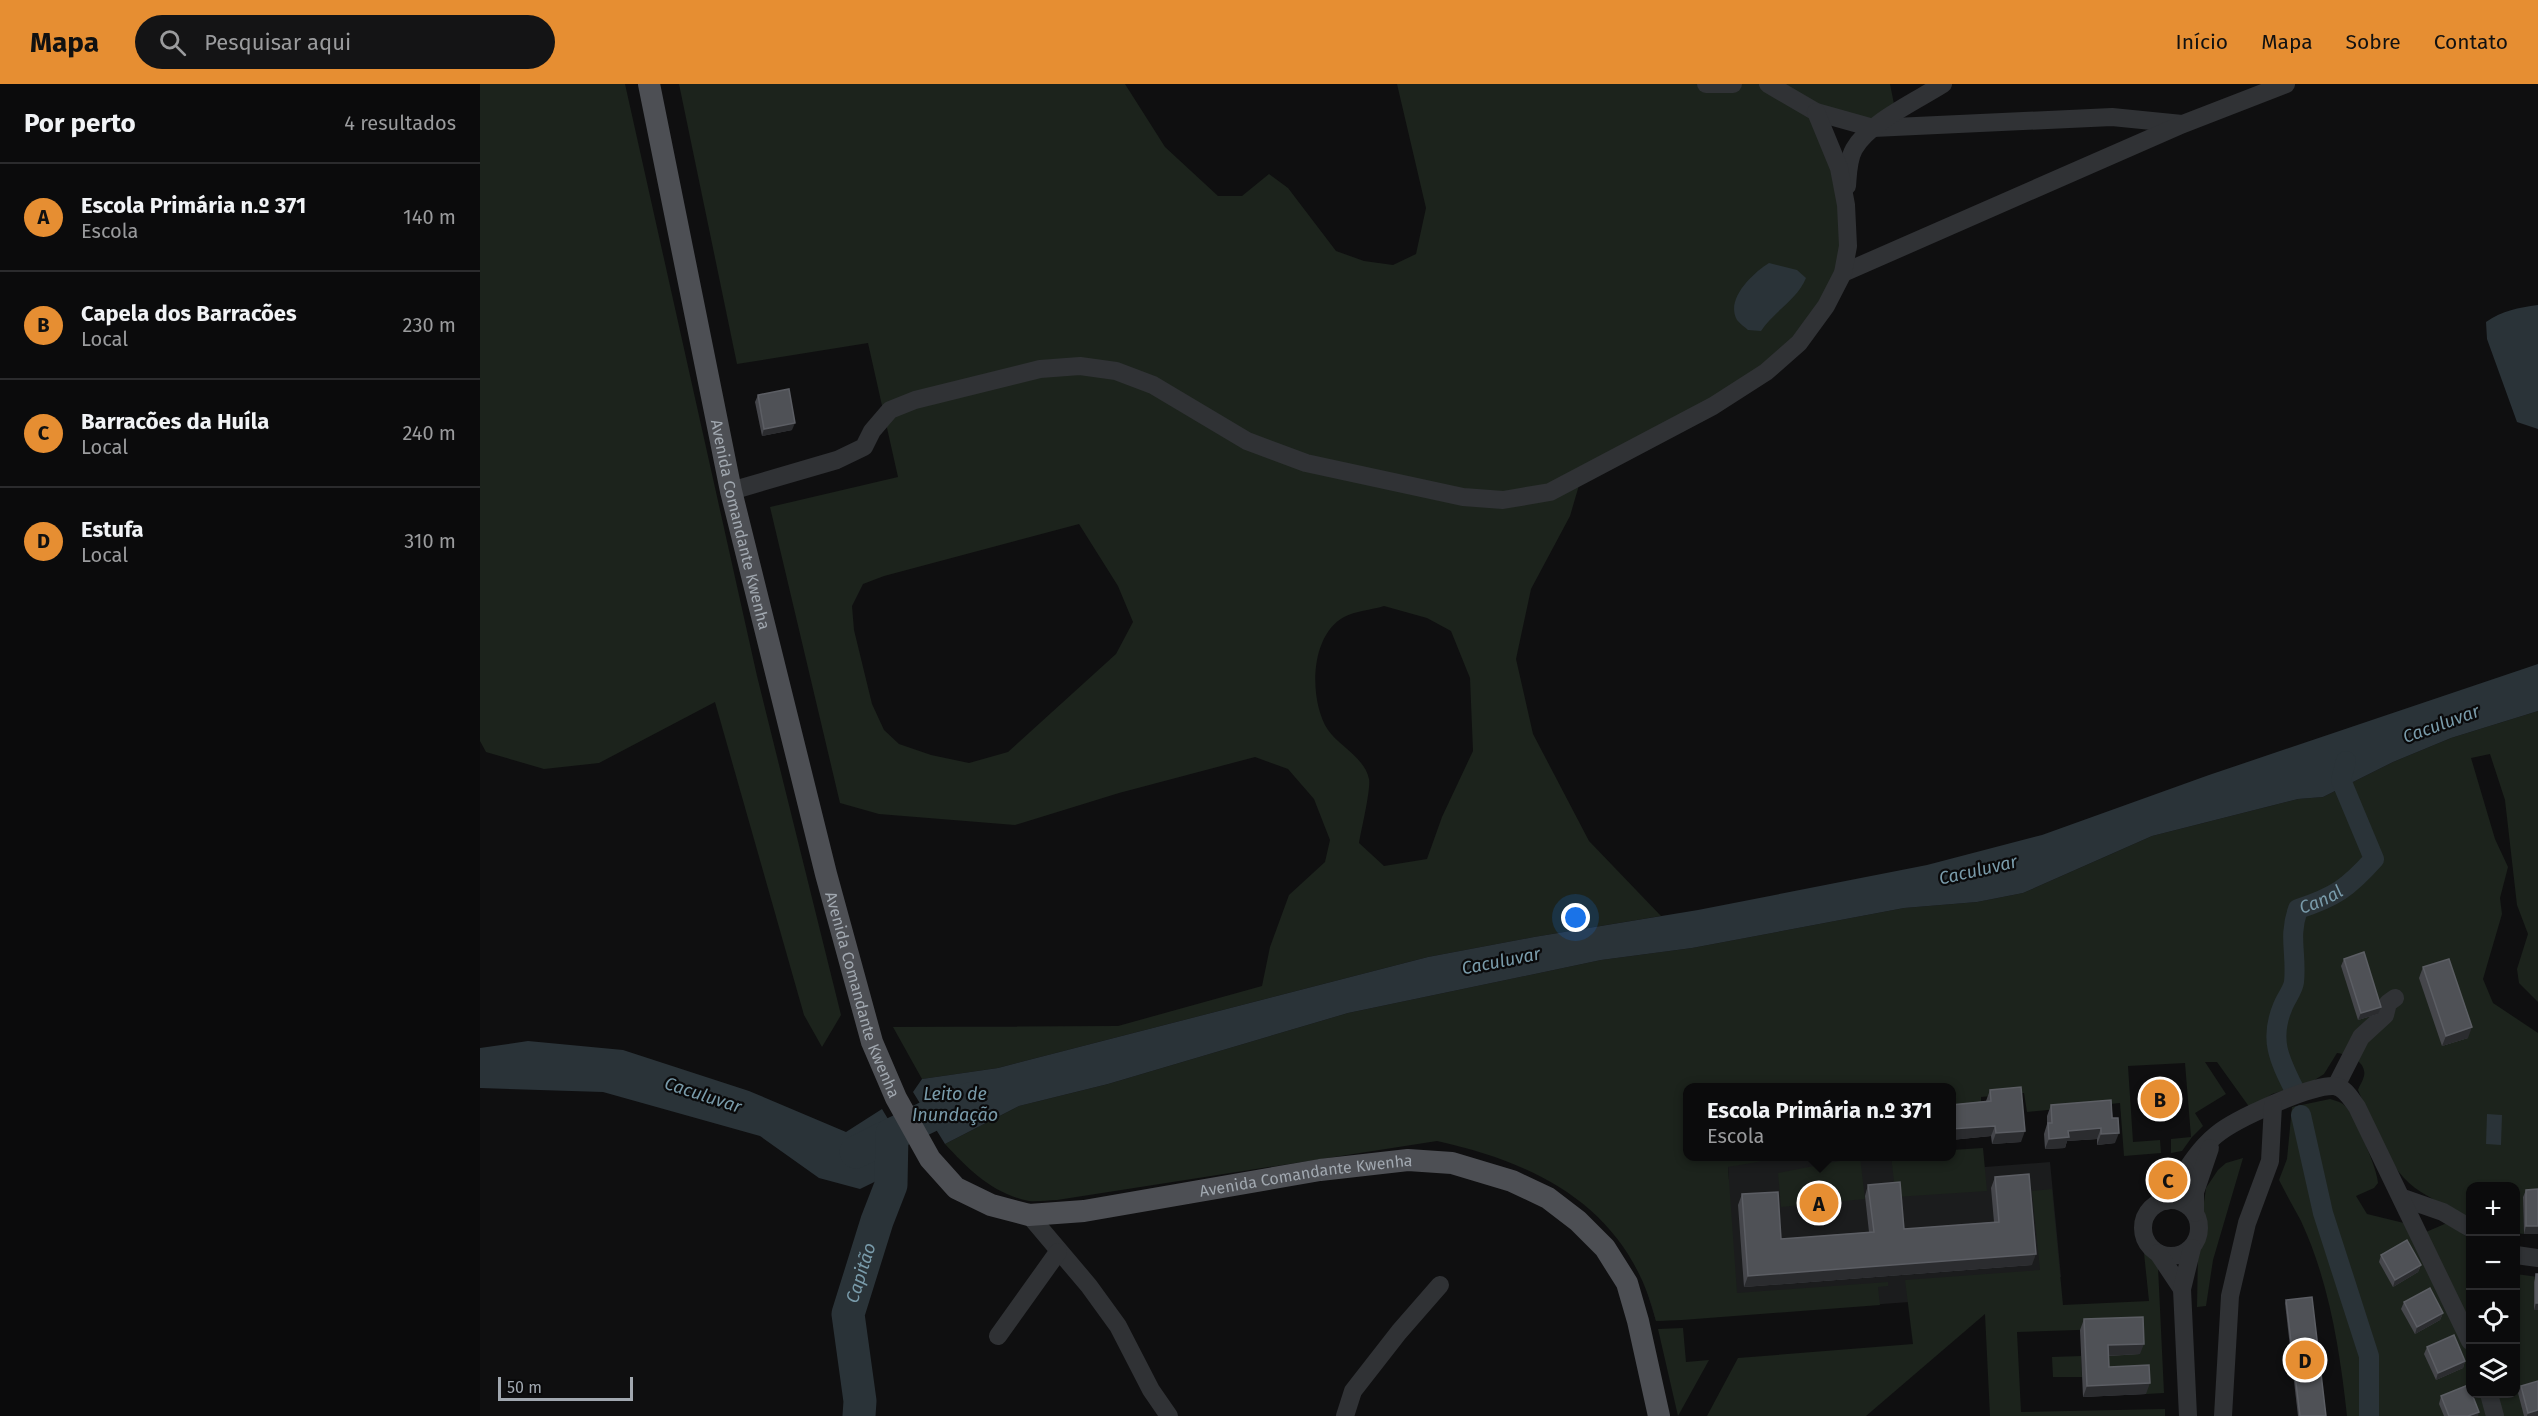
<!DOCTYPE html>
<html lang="pt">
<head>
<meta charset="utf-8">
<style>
  body { margin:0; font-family:"Fira Sans",sans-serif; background:#141415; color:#f1f3f6 }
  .controls { position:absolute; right:18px; bottom:18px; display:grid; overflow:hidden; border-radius:12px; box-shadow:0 2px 4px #0004 }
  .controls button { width:54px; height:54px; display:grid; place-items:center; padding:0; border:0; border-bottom:2px solid #2b2b2d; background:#0b0b0c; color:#f1f3f6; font:30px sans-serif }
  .scale { position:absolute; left:18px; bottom:15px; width:135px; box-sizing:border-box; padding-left:6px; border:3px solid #a1a8b0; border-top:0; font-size:16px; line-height:21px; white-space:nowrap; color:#a1a8b0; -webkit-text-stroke:4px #0a0a0b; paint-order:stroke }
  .you { position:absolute; left:1096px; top:834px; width:21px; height:21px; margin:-15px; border:4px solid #fff; border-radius:50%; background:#1a73e8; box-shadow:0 0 0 9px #1a73e833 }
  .badge { display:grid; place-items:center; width:39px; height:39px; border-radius:50%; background:#e68e32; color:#111; font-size:20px; font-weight:700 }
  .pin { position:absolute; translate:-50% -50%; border:3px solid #fff; box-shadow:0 2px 6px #0006 }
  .popup { position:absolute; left:1203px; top:999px; width:273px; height:78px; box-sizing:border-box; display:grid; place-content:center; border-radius:12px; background:#0b0b0c; filter:drop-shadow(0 2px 4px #0005); font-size:20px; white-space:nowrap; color:#9a9b9d }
  .popup b { font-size:22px; color:#f1f3f6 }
  .popup::after { content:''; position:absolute; left:50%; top:100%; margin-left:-12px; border:12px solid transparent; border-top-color:#0b0b0c }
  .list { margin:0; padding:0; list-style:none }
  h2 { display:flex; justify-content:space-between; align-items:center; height:78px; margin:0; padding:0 24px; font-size:26px }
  h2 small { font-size:20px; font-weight:400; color:#9a9b9d }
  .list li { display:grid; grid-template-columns:39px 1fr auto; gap:18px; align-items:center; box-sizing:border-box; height:108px; padding:0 24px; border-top:2px solid #2b2b2d }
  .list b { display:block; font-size:22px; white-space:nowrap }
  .list p { margin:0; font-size:20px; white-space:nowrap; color:#9a9b9d }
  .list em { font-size:20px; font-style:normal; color:#9a9b9d }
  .icon { flex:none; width:33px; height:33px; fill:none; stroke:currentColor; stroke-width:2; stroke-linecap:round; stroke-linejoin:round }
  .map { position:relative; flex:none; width:2058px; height:1332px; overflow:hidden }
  header { display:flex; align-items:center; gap:36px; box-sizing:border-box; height:84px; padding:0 30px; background:#e68e32; color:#111 }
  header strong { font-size:28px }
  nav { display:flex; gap:33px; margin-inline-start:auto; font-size:21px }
  .search { width:420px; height:54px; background:#141415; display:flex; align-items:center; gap:15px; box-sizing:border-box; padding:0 21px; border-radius:33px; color:#9a9b9d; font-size:22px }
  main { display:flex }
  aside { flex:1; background:#0b0b0c }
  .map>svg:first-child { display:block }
  .built { fill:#1b1c1d }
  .green { fill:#1c231c; fill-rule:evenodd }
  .water { fill:#2a3338 }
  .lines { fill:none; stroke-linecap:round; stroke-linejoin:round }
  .canal { stroke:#2a3338; stroke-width:20 }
  .river { stroke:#2a3338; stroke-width:33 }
  .minor { stroke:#303235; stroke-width:18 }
  .major { stroke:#4d4f54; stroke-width:22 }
  .wall { fill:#45464b }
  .shaded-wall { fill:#2b2c2f }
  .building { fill:#4f5156; stroke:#5c5e64; stroke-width:1.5 }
  .labels { text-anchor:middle; stroke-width:4.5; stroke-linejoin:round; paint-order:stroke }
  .street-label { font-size:16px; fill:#a1a8b0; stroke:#0a0a0b }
  .water-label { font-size:18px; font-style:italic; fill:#799baa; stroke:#0a0a0b }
</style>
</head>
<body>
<header>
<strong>Mapa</strong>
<div class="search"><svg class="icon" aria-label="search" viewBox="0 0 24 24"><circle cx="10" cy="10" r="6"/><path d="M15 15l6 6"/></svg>Pesquisar aqui</div>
<nav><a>Início</a><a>Mapa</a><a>Sobre</a><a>Contato</a></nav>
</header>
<main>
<aside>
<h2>Por perto<small>4 resultados</small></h2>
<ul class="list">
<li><span class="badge">A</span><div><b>Escola Primária n.º 371</b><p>Escola</p></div><em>140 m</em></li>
<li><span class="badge">B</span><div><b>Capela dos Barracões</b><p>Local</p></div><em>230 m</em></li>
<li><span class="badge">C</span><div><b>Barracões da Huíla</b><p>Local</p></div><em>240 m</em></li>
<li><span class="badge">D</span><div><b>Estufa</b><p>Local</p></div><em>310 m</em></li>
</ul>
</aside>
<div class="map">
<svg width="2058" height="1332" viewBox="0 0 2058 1332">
  <rect width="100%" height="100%" fill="#0f0f10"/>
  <polygon class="built" points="1257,1073 1411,1073 1414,1090 1570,1078 1581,1193 1429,1218 1176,1237 1164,1198 1151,1174 1135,1149 1114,1127 1093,1112 1249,1095 1248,1083"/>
  <g class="green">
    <polygon points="0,0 145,0 277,592 361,931 342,963 324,931 235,618 119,679 64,685 6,668 0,657"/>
    <path d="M199,0H645L685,63L738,112H762L789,90L808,104L856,167L884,177L913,181L936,170L946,124L917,0H1410L1416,30L1393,44L1337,28L1359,84L1363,189L1286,288L1102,391L1090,432L1051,505L1036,575L1053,650L1109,757L1181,832L1054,853L948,873L518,984L442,995L413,943L638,942L782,902L790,863L809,811L845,778L850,756L834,715L808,685L775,673L639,709L535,741L399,730L360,719L290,423L418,393L388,259L257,280ZM599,440L638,502L653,538L636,570L528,668L489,679L451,671L419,660L404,646L392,620L374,546L372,522L383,500L404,492ZM904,522L947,534L971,547L990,594L993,667L962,733L947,775L904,782L879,759C881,747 891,705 889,695C885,674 858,661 848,646C829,617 829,552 864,533C875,527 891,526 904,522Z"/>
    <path d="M2058,627V918L2039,899L2037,885L2048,850L2037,821L2025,716L2010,670L1991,674L2015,755L2028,783L2020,814L2022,830L2003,895L2013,919L2058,949V1112L2043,1113L2044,1150L2036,1149V1102H1990V1134C1975,1125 1956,1118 1941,1108C1907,1087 1893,1040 1878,1006C1879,1002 1883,997 1884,992C1887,978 1869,970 1857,969L1844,990L1830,999L1792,1010L1770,1024L1737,978H1725L1746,1010L1715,1029L1723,1042L1712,1053L1702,1067L1691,1069V1055L1711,1053L1705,979L1648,982L1653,1058L1680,1056L1681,1069L1644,1072L1640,1019L1547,1028L1544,1009L1501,1013V1024L1471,1027V1004H1207V1072L1306,1073L1248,1083L1257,1209L1408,1198V1202L1398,1203L1400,1221L1202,1236L1176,1237C1149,1127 1062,1080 957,1057L577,1116C568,1116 557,1118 549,1117C513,1110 488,1085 465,1060L539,1022L628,1000L868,929L1121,876L1212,864L1424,824L1497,818L1543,809L1672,752L1818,715L1843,713L1913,678L1971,654Z"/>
    <path d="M1850,1015C1857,1017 1862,1018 1867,1024C1875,1034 1898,1086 1898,1099L1894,1104L1876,1112L1887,1130L1924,1139L1981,1249L1990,1274V1310H2003L2008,1332H1867C1860,1267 1849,1197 1821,1137C1814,1124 1806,1110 1799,1096L1807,1075L1812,1023Z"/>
    <polygon points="1503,1064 1507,1107 1416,1113 1411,1073 1471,1072 1471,1066"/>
    <polygon points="1380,1073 1385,1115 1301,1123 1298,1089"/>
    <polygon points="1763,1074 1733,1176 1726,1222 1717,1223 1718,1168 1725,1148 1722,1133 1726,1104 1738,1086 1746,1079"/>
    <polygon points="1572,1105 1583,1221 1669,1217 1664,1169 1671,1172 1678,1183 1684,1309 1666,1310 1625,1293 1624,1272 1658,1244 1537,1248 1541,1328 1685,1325 1685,1332 1510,1332 1505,1230 1386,1332 1227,1332 1258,1274 1433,1260 1425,1196 1560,1186 1552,1107"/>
    <polygon points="1967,1139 1990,1155 1990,1240 1946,1148"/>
    <polygon points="2036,1190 2058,1193 2058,1332 2022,1332 2017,1310 2036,1310"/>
    <polygon points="1203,1244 1206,1278 1229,1276 1198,1332 1178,1245"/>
    <polygon points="1601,1272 1602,1293 1573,1293 1572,1273"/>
  </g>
  <g class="water">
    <path d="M1289,179L1317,186L1326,194C1317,216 1294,227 1281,247L1268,246C1265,243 1260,240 1257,236C1245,215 1273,189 1289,179Z"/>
    <path d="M2058,221V345L2037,338L2007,255L2006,238C2023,226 2038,224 2058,221Z"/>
    <polygon points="2058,580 2058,627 1971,654 1913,678 1843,713 1818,715 1672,752 1543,809 1497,818 1424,824 1212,864 1121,876 868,929 628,1000 539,1022 465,1060 433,1008 442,995 518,984 948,873 1054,853 1218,826 1447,781 1562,751 1729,691"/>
    <polygon points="48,957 143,966 269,1007 366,1048 402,1025 427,1067 423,1084 380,1105 339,1094 280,1052 123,1008 0,1004 0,964"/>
    <polygon points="2007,1030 2022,1031 2021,1061 2006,1060"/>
  </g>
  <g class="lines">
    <g class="canal">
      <path id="s1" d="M1814,1005C1799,975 1789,955 1803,922C1806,914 1813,906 1814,898C1817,869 1808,854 1818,825C1855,813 1868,804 1894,775L1861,696L1866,677"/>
      <polyline points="1821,1031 1843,1129 1889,1272 1889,1332"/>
    </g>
    <g class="river">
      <polyline points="376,1068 472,1021 490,1015"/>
      <path id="s2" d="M379,1332L380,1317L368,1230L397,1137L411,1101L412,1050"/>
    </g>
    <g class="minor">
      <polyline points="1226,0 1253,0"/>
      <polyline points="1288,0 1336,28 1393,44 1632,33 1702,40"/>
      <path d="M1367,102C1368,90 1368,76 1374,65C1388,39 1438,16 1463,0"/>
      <polyline points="1363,189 1703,40 1806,0"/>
      <polyline points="251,407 357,376 384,363 392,347 410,326 435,316 560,285 600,282 636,287 673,301 767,357 826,379 983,413 1023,416 1070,408 1233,322 1286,288 1319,259 1346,222 1363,189 1368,162 1366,121 1359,84 1336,28"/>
      <polyline points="1856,1002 1881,953 1905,931 1908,919 1915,914"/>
      <polyline points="1923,1114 1963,1128 1990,1144"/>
      <circle cx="1691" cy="1144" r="28"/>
      <path d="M1686,1117C1702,1094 1714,1069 1736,1051C1755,1035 1830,1001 1854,1002C1865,1003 1871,1015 1877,1023L1990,1257"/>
      <polyline points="1715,1129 1715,1108 1730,1064"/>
      <polyline points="549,1131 609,1202 638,1242 671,1306 689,1332"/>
      <polyline points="1678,1169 1702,1205"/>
      <polyline points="2036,1171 2058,1174"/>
      <polyline points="518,1252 578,1168"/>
      <polyline points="2009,1310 2015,1332"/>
      <polyline points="865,1332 873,1307 919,1248 960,1201"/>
      <polyline points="1708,1332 1702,1205 1712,1164"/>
      <polyline points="1743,1332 1750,1212 1767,1139 1790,1077 1793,1021"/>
    </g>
    <path class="major" id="s3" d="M169,0L251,407L346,790L392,958L416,1014L450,1075L476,1104L511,1121L549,1131L604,1127L840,1086L928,1076L972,1079L1032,1097L1068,1114L1098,1137L1125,1164L1147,1199L1158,1237L1179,1332"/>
  </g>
  <g class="wall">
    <polygon points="278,311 312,346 282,352 275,318"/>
    <polygon points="1864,875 1898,930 1878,936 1861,882"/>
    <polygon points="1943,883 1988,954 1962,962 1939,894"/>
    <polygon points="1675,1001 1687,1025 1675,1026 1673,1005"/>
    <polygon points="1510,1006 1541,1058 1512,1060 1511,1052 1471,1056 1471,1021 1506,1017"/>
    <polygon points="1631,1016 1635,1059 1617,1061 1617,1055 1587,1057 1585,1064 1565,1065 1564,1050 1567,1040 1567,1032 1571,1021"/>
    <polygon points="1515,1093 1552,1181 1264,1203 1258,1121 1262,1110 1301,1155 1389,1148 1385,1112 1388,1101 1424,1145 1514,1138 1511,1104"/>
    <polygon points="2058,1105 2058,1150 2044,1150 2043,1113 2046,1106"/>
    <polygon points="1901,1171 1941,1181 1938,1188 1913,1203 1899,1178"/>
    <polygon points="2056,1190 2058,1190 2058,1226 2054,1226 2054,1198"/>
    <polygon points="1806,1216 1846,1332 1818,1332 1805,1219"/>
    <polygon points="1924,1218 1963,1229 1960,1236 1935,1250 1921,1225"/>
    <polygon points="1604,1235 1660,1270 1629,1272 1629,1283 1666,1310 1603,1313 1600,1246"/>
    <polygon points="1947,1263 1985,1277 1983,1284 1956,1296 1944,1270"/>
    <polygon points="2041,1302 2058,1332 2044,1332 2038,1309"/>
    <polygon points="1961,1312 1998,1332 1964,1332 1959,1320"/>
  </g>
  <g class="shaded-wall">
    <polygon points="315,339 312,346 282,352 284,345"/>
    <polygon points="1901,923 1898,930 1878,936 1881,929"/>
    <polygon points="1992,943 1988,954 1962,962 1966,952"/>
    <polygon points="1688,1021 1687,1025 1675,1026 1676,1022"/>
    <polygon points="1515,1042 1511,1052 1471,1056 1471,1045"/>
    <polygon points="1621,1044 1617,1055 1587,1057 1585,1064 1565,1065 1569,1055 1588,1047"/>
    <polygon points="1545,1047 1541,1058 1512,1060 1516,1049"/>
    <polygon points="1639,1049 1635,1059 1617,1061 1621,1050"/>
    <polygon points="2046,1142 2058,1142 2058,1150 2044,1150"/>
    <polygon points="1556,1170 1552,1181 1264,1203 1268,1192"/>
    <polygon points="1941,1181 1938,1188 1913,1203 1915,1196"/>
    <polygon points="2056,1219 2058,1219 2058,1226 2054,1226"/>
    <polygon points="1963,1229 1960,1236 1935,1250 1937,1243"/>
    <polygon points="1664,1260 1660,1270 1624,1272 1628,1261"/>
    <polygon points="1985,1277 1983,1284 1956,1296 1958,1289"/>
    <polygon points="1670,1299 1666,1310 1603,1313 1607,1302"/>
    <polygon points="2058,1326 2058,1332 2047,1332 2048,1329"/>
    <polygon points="1999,1328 1998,1332 1988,1332"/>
  </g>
  <g class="building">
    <polygon points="309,305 315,339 284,345 278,311"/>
    <polygon points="1884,868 1901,923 1881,929 1864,875"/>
    <polygon points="1969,875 1992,943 1966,952 1943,883"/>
    <polygon points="1687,1000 1688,1021 1676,1022 1675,1001"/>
    <polygon points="1541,1003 1545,1047 1516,1049 1515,1042 1471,1045 1471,1021 1511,1017 1510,1006"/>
    <polygon points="1631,1016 1632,1034 1638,1034 1639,1049 1621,1050 1621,1044 1588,1047 1589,1053 1569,1055 1568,1039 1572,1039 1571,1021"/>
    <polygon points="1549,1090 1556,1170 1268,1192 1262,1110 1298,1108 1301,1155 1394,1148 1388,1101 1420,1098 1424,1145 1519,1138 1515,1093"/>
    <polygon points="2058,1105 2058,1142 2046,1142 2046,1106"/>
    <polygon points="1927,1156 1941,1181 1915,1196 1901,1171"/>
    <rect x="2056" y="1190" width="2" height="29"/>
    <polygon points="1950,1204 1963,1229 1937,1243 1924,1218"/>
    <polygon points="1832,1213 1846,1332 1820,1332 1806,1216"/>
    <polygon points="1663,1233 1664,1260 1628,1261 1629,1283 1669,1281 1670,1299 1607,1302 1604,1235"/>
    <polygon points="1974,1251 1985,1277 1958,1289 1947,1263"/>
    <polygon points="2058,1297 2058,1326 2048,1329 2041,1302"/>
    <polygon points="1988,1301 1990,1310 1992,1310 1999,1328 1988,1332 1969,1332 1961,1312"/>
  </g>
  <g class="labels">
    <g class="street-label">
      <text dy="6" stroke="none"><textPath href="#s3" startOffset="450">Avenida Comandante Kwenha</textPath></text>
      <text dy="6" stroke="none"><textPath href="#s3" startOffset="936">Avenida Comandante Kwenha</textPath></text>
      <text dy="6" stroke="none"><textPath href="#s3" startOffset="1512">Avenida Comandante Kwenha</textPath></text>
    </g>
    <g class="water-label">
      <text transform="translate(1961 640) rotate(-20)" y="6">Caculuvar</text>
      <text transform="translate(1498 786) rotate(-13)" y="6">Caculuvar</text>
      <text dy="6" stroke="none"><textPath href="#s1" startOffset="212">Canal</textPath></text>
      <text transform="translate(1021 877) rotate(-11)" y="6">Caculuvar</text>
      <text x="475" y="1016">Leito de<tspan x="475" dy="21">Inundação</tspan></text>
      <text transform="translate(223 1011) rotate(18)" y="6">Caculuvar</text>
      <text dy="6" stroke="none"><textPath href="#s2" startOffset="146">Capitão</textPath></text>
    </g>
  </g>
</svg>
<div class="controls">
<button>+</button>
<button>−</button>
<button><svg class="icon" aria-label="locate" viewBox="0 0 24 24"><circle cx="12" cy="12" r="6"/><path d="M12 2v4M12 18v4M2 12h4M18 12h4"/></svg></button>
<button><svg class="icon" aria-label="layers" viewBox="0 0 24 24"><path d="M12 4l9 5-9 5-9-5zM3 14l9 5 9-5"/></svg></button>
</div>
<div class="scale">50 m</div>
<div class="you"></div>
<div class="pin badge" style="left:1339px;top:1119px">A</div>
<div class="popup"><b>Escola Primária n.º 371</b>Escola</div>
<div class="pin badge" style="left:1680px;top:1015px">B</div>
<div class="pin badge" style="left:1688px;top:1096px">C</div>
<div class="pin badge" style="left:1825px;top:1276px">D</div>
</div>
</main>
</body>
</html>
